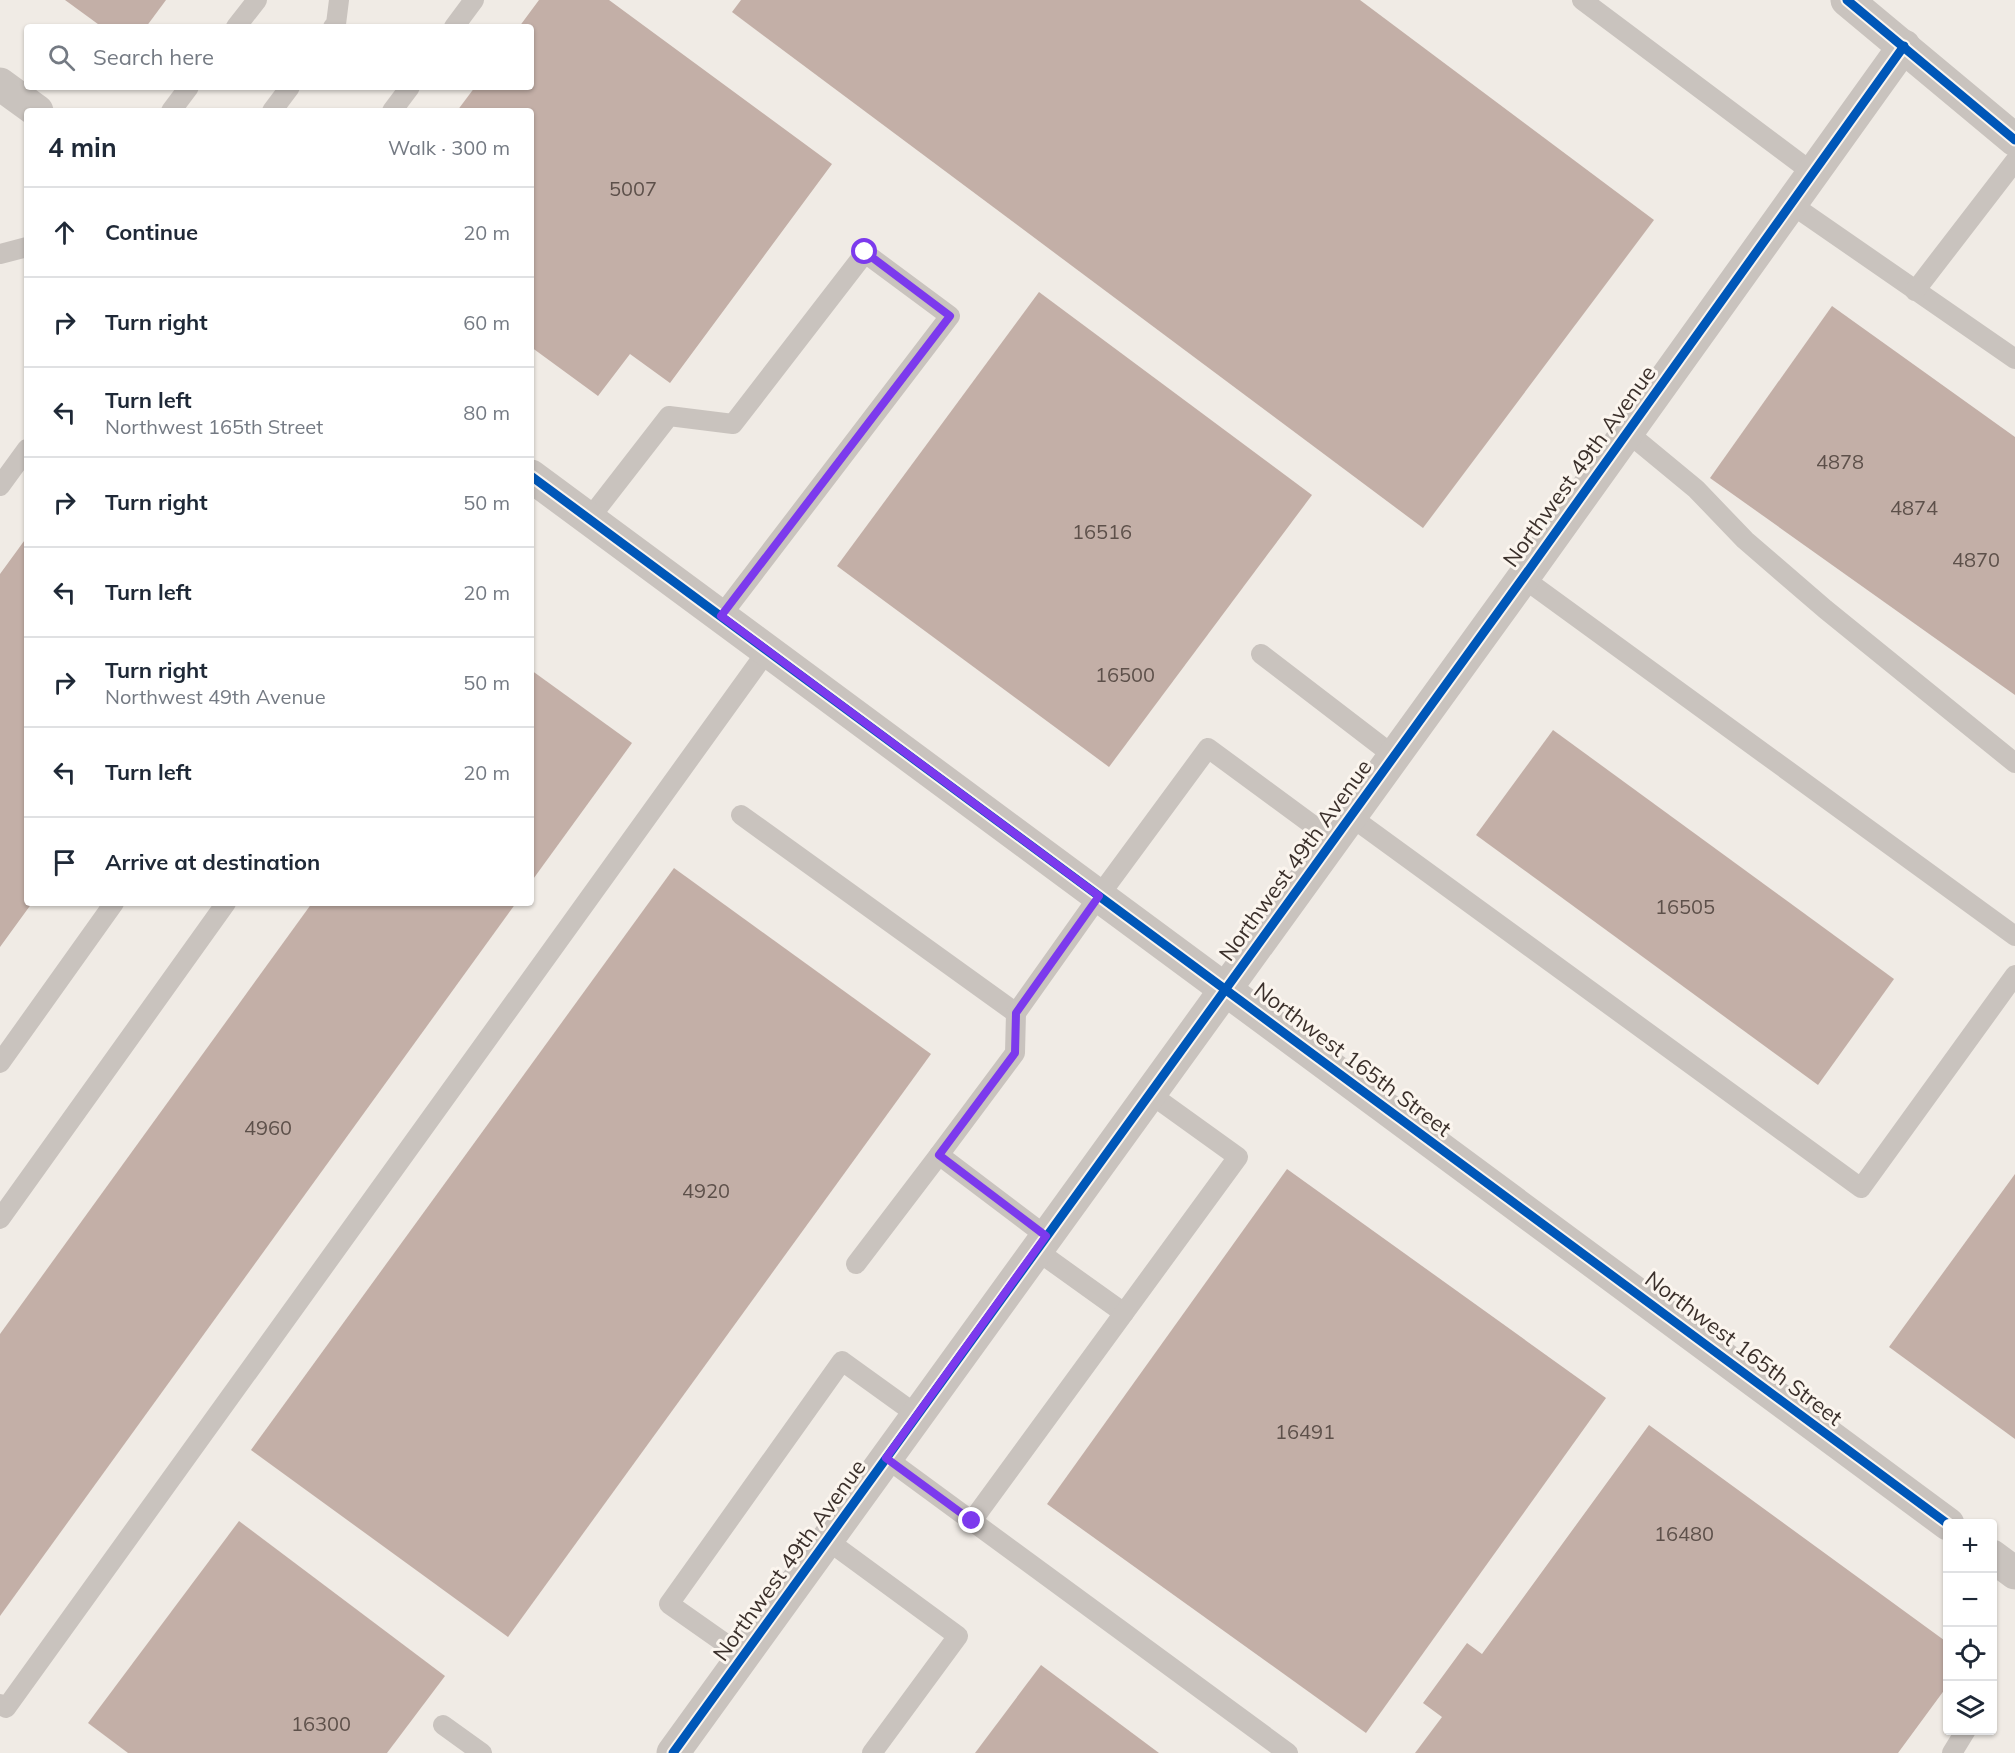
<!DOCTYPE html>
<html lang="en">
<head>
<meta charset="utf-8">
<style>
  body { margin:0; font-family:Mulish,sans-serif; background:#f2f2f3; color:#1f2937 }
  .controls { position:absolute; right:18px; bottom:18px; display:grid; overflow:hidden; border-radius:6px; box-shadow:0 2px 4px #0004 }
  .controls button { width:54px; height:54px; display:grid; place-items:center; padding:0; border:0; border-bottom:2px solid #e0e1e3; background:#fff; color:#1f2937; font:30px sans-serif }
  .stop { position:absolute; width:18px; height:18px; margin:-14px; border:4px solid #7c3aed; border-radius:50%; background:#fff }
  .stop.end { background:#7c3aed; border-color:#fff; box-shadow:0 2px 6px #0008 }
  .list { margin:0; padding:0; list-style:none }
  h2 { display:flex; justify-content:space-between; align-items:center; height:78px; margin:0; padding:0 24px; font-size:26px }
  h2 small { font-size:20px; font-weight:400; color:#747a83 }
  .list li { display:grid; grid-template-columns:39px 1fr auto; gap:18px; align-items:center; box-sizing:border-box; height:90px; padding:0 24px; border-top:2px solid #e0e1e3 }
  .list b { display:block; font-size:22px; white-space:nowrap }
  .list p { margin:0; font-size:20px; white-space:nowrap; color:#747a83 }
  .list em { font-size:20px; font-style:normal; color:#747a83 }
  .icon { flex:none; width:33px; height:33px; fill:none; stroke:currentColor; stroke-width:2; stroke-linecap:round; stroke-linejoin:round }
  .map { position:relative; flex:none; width:2015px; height:1753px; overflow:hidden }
  .search { position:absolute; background:#fff; box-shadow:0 2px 4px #0004; left:24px; top:24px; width:510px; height:66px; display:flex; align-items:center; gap:15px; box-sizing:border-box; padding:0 21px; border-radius:6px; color:#747a83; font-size:22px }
  .panel { position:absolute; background:#fff; box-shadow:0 2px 4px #0004; left:24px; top:108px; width:510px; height:798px; border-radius:6px }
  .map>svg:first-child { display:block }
  .building { fill:#c3afa7 }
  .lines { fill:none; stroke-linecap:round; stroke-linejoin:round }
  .service { stroke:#c9c3be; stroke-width:20 }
  .tertiary { stroke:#c9c3be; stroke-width:33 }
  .cycleway-casing { stroke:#fbf5ee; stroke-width:13 }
  .cycleway { stroke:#0057b8; stroke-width:9 }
  .route { stroke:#7c3aed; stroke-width:8 }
  .labels { text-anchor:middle; stroke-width:6; stroke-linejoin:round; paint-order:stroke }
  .number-label { font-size:20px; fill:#5d504a }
  .street-label { font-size:22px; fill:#3b302b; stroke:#fbf5ee }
</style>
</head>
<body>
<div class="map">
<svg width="2015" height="1753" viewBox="0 0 2015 1753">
  <rect width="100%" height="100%" fill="#f0ebe5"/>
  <g class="building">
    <polygon points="65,0 166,0 146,27 102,27"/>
    <polygon points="539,0 609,0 832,164 670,383 630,354 598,396 531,347 531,111 457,111 475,87 531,87 531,27 519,27"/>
    <polygon points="741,0 1360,0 1654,220 1423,528 732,12"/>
    <polygon points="1039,292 1312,495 1109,767 837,566"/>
    <polygon points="1832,306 2015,437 2015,695 1710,478"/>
    <polygon points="27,537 27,903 32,903 0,947 0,574"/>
    <polygon points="531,670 632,743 531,882"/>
    <polygon points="1553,730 1894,979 1818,1085 1476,835"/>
    <polygon points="674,868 931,1054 508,1637 251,1450"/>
    <polygon points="312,903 516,903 0,1616 0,1334"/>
    <polygon points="1287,1169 1606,1398 1366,1733 1047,1504"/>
    <polygon points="2015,1174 2015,1439 1889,1347"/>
    <polygon points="1649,1425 1948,1643 1948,1685 1898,1753 1415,1753 1442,1717 1423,1703 1467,1643 1482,1654"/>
    <polygon points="239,1521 445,1676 387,1753 128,1753 88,1723"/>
    <polygon points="1041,1665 1159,1753 975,1753"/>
  </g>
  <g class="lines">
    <g class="service">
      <polyline points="1582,0 1813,173"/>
      <polyline points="236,27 257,0"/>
      <polyline points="333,27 336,24 339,0"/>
      <polyline points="454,27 474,0"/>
      <polyline points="171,111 189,87"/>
      <polyline points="272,111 290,87"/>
      <polyline points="392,111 410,87"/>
      <polyline points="1791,204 2015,359"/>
      <polyline points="0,254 27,247"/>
      <polyline points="1915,291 2015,161"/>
      <polyline points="1627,432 1696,489 1745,540 1825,609 2015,763"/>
      <polyline points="0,486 27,449"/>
      <polyline points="589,519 669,416 733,424 865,253 950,316 721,616"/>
      <polyline points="1523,578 2015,936"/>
      <polyline points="1261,654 1394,756"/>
      <polyline points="741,815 1016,1013 1099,896 1208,748 1333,840"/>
      <polyline points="1350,816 1861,1188 2015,975"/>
      <polyline points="1016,1013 1015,1053 939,1155 1046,1236"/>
      <polyline points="0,1063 114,903"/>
      <polyline points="0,1219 226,903"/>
      <polyline points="1036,1250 1124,1313"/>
      <polyline points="856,1264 939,1155"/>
      <polyline points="886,1458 1288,1753"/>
      <polyline points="972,1521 1238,1157 1149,1093"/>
      <polyline points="827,1540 958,1636 872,1753"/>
      <polyline points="743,1656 669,1604 842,1361 917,1415"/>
      <polyline points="0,1704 6,1708 767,651"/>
      <polyline points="443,1725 482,1753"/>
      <polyline points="1952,1753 1966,1730"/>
    </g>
    <g class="tertiary">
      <polyline points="1847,0 2015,140"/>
      <polyline points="0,84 37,111"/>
      <polyline points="531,476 1948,1524"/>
      <polyline points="1992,1556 2015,1573"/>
      <polyline points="673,1753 1523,578 1904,46"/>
    </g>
    <g class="cycleway-casing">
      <g id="cycleway">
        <polyline points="1847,0 2015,140"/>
        <polyline points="531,476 1948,1524"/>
        <polyline points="673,1753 1523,578 1904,46"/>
      </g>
    </g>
    <use href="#cycleway" class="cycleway"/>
  </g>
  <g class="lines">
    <polyline class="route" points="865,252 950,316 721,616 1099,896 1016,1013 1015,1053 939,1155 1046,1236 886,1458 972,1521"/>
  </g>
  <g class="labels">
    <g class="number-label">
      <text x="633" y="196">5007</text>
      <text x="1840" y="469">4878</text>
      <text x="1914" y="515">4874</text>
      <text x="1102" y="539">16516</text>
      <text x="1976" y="567">4870</text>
      <text x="1125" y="682">16500</text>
      <text x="1685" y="914">16505</text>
      <text x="268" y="1135">4960</text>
      <text x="706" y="1198">4920</text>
      <text x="1305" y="1439">16491</text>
      <text x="1684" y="1541">16480</text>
      <text x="321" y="1731">16300</text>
    </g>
    <g class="street-label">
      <text transform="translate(1579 466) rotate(-54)" y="8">Northwest 49th Avenue</text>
      <text transform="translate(1295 860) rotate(-54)" y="8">Northwest 49th Avenue</text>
      <text transform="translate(1353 1059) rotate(37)" y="8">Northwest 165th Street</text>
      <text transform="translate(1744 1348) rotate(37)" y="8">Northwest 165th Street</text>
      <text transform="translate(789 1560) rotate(-54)" y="8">Northwest 49th Avenue</text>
    </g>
  </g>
</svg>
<div class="controls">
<button>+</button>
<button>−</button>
<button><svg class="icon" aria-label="locate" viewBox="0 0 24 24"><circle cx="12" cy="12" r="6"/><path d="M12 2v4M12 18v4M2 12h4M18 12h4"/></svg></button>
<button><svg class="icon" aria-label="layers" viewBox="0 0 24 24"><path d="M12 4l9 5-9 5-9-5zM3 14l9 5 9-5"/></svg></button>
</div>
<div class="stop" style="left:865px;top:252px"></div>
<div class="stop end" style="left:972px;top:1521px"></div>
<div class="search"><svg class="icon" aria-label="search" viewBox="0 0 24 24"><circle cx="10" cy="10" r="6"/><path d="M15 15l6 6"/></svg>Search here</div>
<section class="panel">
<h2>4 min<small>Walk · 300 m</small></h2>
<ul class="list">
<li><svg class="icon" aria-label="ahead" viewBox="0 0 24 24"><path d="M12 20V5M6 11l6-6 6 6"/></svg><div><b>Continue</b></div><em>20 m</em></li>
<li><svg class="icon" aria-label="right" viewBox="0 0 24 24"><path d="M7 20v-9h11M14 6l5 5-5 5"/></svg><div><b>Turn right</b></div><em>60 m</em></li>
<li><svg class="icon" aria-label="left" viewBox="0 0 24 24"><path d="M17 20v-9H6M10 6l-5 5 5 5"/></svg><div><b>Turn left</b><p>Northwest 165th Street</p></div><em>80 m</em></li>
<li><svg class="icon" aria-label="right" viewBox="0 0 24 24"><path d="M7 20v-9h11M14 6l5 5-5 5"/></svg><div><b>Turn right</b></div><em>50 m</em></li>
<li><svg class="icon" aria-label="left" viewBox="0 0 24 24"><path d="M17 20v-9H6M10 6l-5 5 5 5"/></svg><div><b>Turn left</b></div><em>20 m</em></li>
<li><svg class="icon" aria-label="right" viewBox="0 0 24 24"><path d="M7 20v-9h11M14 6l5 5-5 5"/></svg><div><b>Turn right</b><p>Northwest 49th Avenue</p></div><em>50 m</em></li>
<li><svg class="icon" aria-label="left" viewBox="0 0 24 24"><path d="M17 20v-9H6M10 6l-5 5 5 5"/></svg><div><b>Turn left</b></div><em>20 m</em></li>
<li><svg class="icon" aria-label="arrive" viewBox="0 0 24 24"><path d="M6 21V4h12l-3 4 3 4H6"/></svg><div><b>Arrive at destination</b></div></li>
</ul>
</section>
</div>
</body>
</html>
